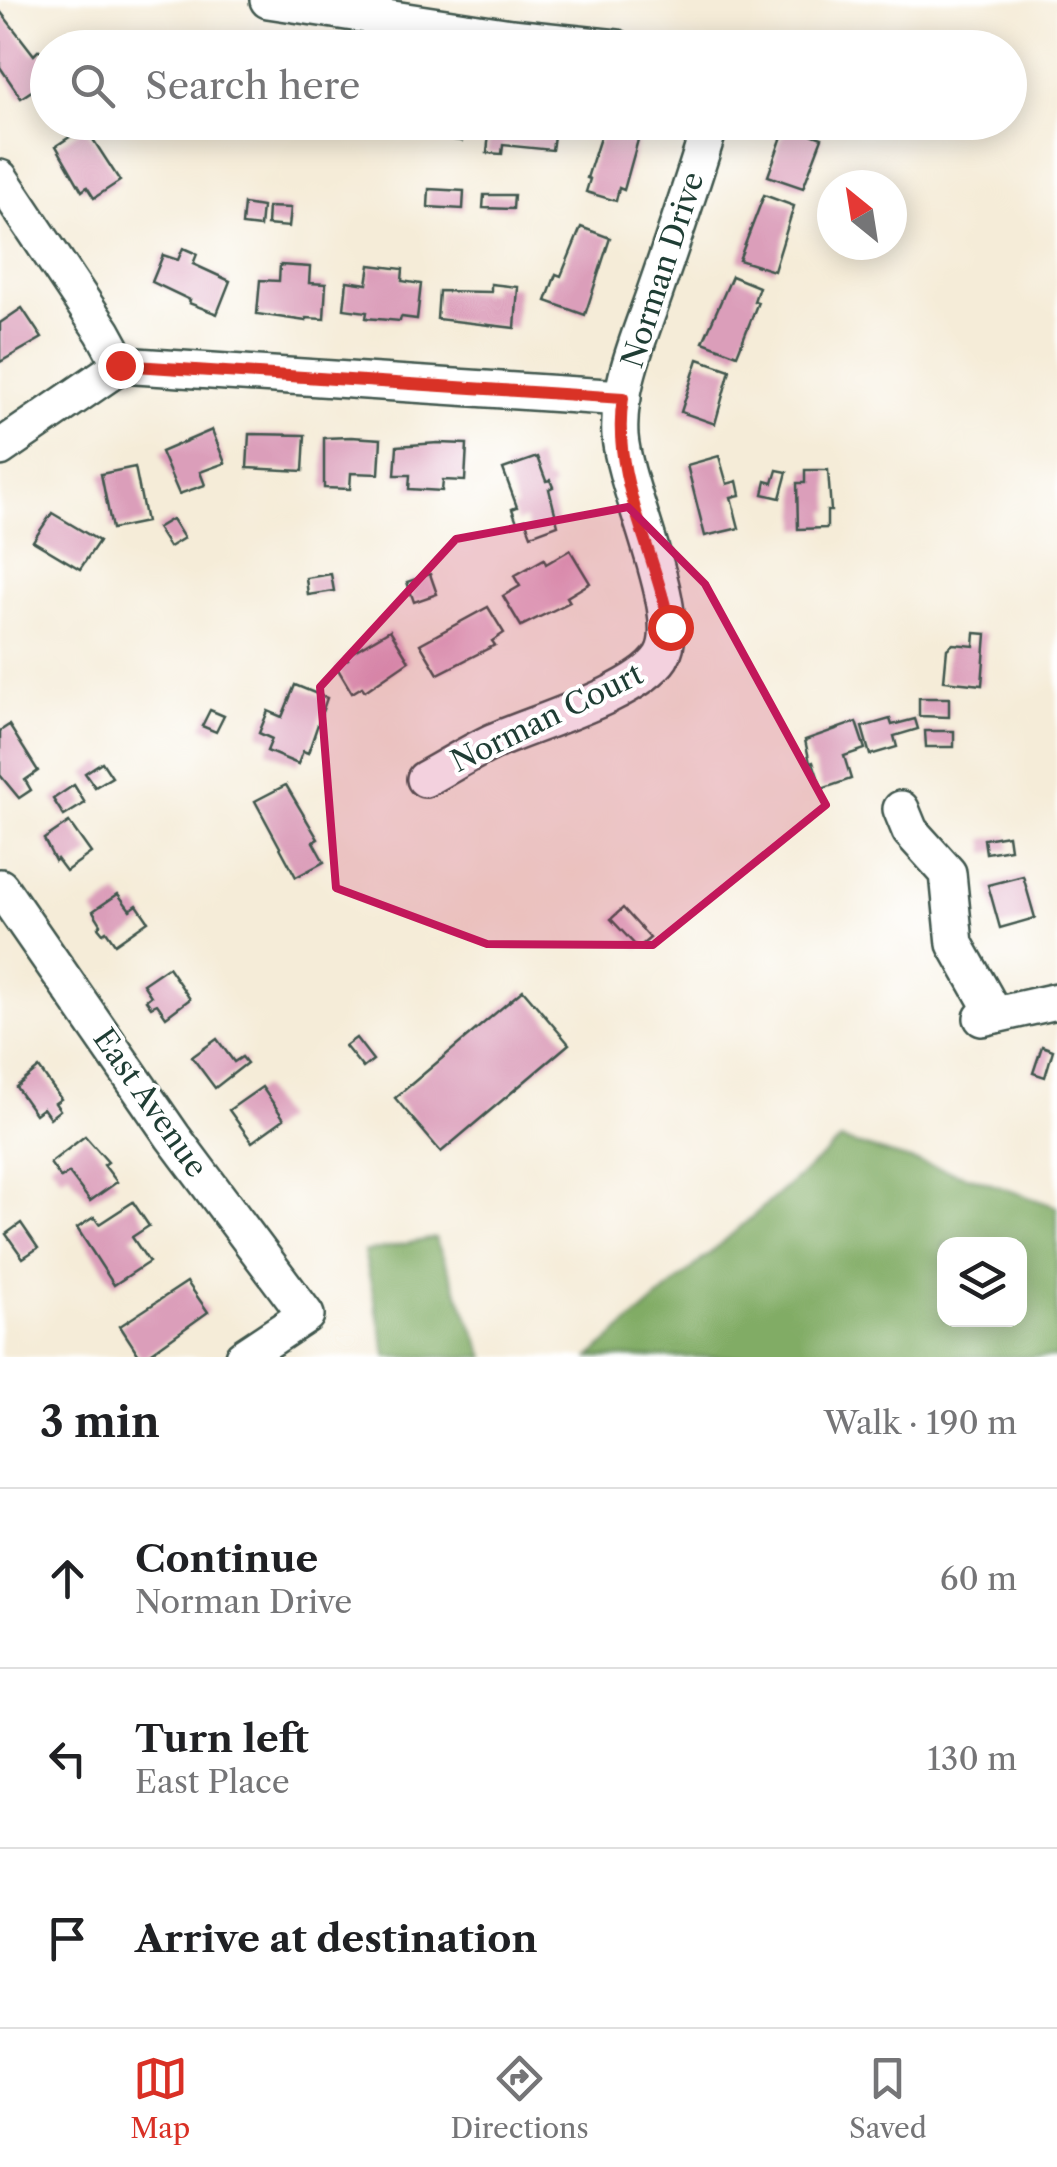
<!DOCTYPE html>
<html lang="en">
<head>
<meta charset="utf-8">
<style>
  body { margin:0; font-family:"Libre Caslon Text",serif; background:#f2f2f2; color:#202124 }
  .controls { position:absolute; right:30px; bottom:30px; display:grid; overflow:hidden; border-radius:20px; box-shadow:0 5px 25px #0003 }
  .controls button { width:90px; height:90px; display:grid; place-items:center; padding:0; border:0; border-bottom:2px solid #e0e0e0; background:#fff; color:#202124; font:50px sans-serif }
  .compass { position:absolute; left:817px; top:170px; width:90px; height:90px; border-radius:50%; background:#fff; box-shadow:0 5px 25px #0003; rotate:330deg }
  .stop { position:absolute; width:30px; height:30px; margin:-22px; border:8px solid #d93025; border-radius:50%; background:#fff }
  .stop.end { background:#d93025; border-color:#fff; box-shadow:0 2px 10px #0008 }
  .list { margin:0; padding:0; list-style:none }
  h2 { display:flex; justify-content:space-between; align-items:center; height:130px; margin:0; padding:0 40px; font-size:42px }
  h2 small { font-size:32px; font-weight:400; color:#757577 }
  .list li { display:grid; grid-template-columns:65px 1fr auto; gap:30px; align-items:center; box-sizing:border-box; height:180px; padding:0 40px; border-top:2px solid #e0e0e0 }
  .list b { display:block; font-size:38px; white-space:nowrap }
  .list p { margin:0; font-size:32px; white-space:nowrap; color:#757577 }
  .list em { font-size:32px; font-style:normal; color:#757577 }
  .icon { flex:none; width:55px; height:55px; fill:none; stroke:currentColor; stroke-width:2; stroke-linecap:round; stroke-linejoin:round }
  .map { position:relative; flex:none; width:1057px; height:1357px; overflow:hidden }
  .search { position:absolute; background:#fff; box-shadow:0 5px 25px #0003; left:30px; right:30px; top:30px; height:110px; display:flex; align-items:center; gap:25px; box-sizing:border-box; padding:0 35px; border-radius:55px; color:#757577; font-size:38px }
  .sheet { height:670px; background:#fff }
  nav { display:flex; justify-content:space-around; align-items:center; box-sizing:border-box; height:140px; border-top:2px solid #e0e0e0; background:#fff; font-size:28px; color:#757577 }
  nav a { display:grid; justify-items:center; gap:5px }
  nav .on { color:#d93025 }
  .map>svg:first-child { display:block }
  .forest { fill:#81ac65; stroke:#50744c; stroke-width:2.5; fill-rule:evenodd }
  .building { fill:#db9eba }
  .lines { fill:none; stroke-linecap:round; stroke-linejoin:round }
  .minor-casing { stroke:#3f574d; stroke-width:40 }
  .minor { stroke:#fff; stroke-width:35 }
  .route { stroke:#d93025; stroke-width:12 }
  .marked { fill:#c2185b; fill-opacity:0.2; stroke:#c2185b; stroke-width:8; stroke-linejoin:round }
  .labels { text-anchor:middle; stroke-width:8; stroke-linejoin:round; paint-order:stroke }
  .street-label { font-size:30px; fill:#1f3d34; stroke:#fff }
</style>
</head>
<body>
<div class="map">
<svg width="1057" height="1357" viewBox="0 0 1057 1357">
  <rect width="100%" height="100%" fill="#fff"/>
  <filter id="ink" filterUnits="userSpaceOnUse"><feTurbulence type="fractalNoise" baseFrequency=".01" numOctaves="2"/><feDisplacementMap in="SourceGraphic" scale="20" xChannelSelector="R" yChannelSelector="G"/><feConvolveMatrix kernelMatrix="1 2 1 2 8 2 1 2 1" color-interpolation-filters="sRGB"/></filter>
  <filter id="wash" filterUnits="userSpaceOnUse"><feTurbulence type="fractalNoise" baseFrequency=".0048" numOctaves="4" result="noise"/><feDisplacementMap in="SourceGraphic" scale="40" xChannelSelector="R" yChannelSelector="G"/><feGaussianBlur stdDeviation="2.25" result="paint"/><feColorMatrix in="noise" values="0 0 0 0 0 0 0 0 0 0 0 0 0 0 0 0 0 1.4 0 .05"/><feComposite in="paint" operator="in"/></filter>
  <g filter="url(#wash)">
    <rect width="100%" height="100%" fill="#f5ecd8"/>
    <g class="forest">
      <path d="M841,1140L977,1179L1057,1207V1357H590ZM944,1244H1020V1320H944Z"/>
      <polygon points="435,1238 485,1357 387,1357 364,1252"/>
    </g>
    <g id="blocks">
      <g class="building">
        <polygon points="0,11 34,55 39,50 48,62 48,80 21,98 0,67"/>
        <polygon points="398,122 464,122 462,141 411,134 411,130 397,129"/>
        <polygon points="490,122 556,122 552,150 503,145 502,154 487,153"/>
        <polygon points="605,122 641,129 624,190 619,188 616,201 586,192 590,179 587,178"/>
        <polygon points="786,125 822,138 803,188 768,176"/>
        <polygon points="85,127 120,181 94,198 87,187 82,191 56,146"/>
        <polygon points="429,189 464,191 463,209 428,207"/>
        <polygon points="484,195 514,195 513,209 483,208"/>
        <polygon points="764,195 794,206 774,271 739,260"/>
        <polygon points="244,204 262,207 260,227 242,225"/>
        <polygon points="268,207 291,208 289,227 267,225"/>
        <polygon points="581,227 610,238 585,315 546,301 556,274 561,276"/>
        <polygon points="183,248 197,254 193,264 230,281 217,314 189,303 190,300 152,282 163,255 178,260"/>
        <polygon points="280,265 310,267 309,283 326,284 324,319 306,318 306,321 257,314 260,280 279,281"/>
        <polygon points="370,265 403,269 402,281 421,284 417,319 401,317 400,321 366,318 367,312 344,309 347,281 367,284"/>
        <polygon points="732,276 759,287 754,301 758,302 737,355 703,342"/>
        <polygon points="491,284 518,287 515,328 437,319 439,291 491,292"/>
        <polygon points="22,308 42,338 0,362 0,323"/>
        <polygon points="698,359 730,370 715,424 681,412"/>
        <polygon points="212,430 225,463 200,472 205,485 179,494 161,452"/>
        <polygon points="249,434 305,435 303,471 247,468"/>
        <polygon points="351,437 381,439 379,474 351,473 350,489 324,488 324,438"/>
        <polygon points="438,443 467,444 465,481 443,480 442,491 409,489 410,475 395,475 397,446"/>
        <polygon points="719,456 727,484 737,481 740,495 731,497 739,528 705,536 687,465"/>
        <polygon points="537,457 546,481 550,480 553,487 549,489 558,525 531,535 525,519 517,522 512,509 517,507 503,469"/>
        <polygon points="135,467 146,522 112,529 101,474"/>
        <polygon points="777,470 787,472 780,498 763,494 766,481 773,483"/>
        <polygon points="805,470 828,470 831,511 827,511 827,528 798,529 797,483 805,483"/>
        <polygon points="52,513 99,541 80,569 33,541"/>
        <polygon points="172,519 184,538 169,547 157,528"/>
        <polygon points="570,550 590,583 567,597 570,602 521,626 503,596 520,586 514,576 544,559 546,564"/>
        <polygon points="331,574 334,591 308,595 306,578"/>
        <polygon points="430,574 437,594 414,602 407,582"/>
        <polygon points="488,607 504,633 492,641 495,645 438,674 420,644"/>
        <polygon points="390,630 409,661 365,691 362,687 352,693 336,666 348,659 346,656"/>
        <polygon points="975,633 986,634 982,685 944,681 947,649 953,644 974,646"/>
        <polygon points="295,685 327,698 308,753 303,751 298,764 267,751 272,739 259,733 268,711 282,717"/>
        <polygon points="919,698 949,698 949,717 919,716"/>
        <polygon points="210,710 224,716 216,732 202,726"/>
        <polygon points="890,719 892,725 915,719 918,729 894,736 897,747 870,755 862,727"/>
        <polygon points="856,722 865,749 844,756 851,779 822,789 813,762 810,763 805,740"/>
        <polygon points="9,725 38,771 25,780 31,790 19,798 0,775 0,731"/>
        <polygon points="925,731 954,731 954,747 926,747"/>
        <polygon points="102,762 112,777 95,787 85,773"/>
        <polygon points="74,785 85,803 64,816 53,799"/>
        <polygon points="286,785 318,839 313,842 324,862 296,877 255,801"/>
        <polygon points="69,822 91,853 66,871 57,859 55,861 44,839"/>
        <polygon points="1008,835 1010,849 986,853 984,839"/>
        <polygon points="1023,876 1035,918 1000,928 988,885"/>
        <polygon points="118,894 130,910 137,905 148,921 115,944 106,931 103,933 98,927 101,924 93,911"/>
        <polygon points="623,908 650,938 638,948 611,919"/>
        <polygon points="168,967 190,999 166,1017 157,1004 151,1007 146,1000 151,996 143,984"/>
        <polygon points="523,990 569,1044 441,1152 395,1098"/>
        <polygon points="356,1038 373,1060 363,1068 345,1046"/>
        <polygon points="217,1039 234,1062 242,1057 247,1063 215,1088 192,1057"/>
        <polygon points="1042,1046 1053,1050 1045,1077 1033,1073"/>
        <polygon points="39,1068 61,1099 55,1103 60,1110 50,1118 43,1108 35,1114 16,1087"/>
        <polygon points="262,1087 284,1119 252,1142 229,1110"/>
        <polygon points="85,1136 108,1162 104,1165 117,1182 90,1201 69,1173 61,1178 50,1163"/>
        <polygon points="133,1202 149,1226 132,1237 149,1262 114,1285 77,1228 94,1217 99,1224"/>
        <polygon points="21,1223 38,1248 23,1258 6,1234"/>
        <polygon points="187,1282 208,1312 145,1357 140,1357 120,1326"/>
      </g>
    </g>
  </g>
  <g filter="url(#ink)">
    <use href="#blocks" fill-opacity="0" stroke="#3f574d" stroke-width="2.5"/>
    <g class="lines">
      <g class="minor-casing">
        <g id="minor">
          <polyline points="268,0 511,37 617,48"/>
          <polyline points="0,178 103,332 121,365"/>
          <polyline points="0,448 121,365 623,398"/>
          <path d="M425,779C447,767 469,753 492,742C534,723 637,694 661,657C687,617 624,490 620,436C617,386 640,336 656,289C675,234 694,178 711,122"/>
          <polyline points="901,809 910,831 948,873 955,944 995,1015"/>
          <polyline points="0,887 173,1137 306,1315 243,1357"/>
          <polyline points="982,1018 1057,1001"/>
        </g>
      </g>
      <use href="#minor" class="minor"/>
    </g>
  </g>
  <g class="lines" filter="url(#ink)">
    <path class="route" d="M120,365L623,398C610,475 656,553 670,627"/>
  </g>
  <path class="marked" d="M628,507L705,584L826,805L653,945L487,944L336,888L320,687L456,539Z"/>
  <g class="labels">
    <g class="street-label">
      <text transform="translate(663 270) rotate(-72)" y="10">Norman Drive</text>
      <text transform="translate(547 718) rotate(-26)" y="10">Norman Court</text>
      <text transform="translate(150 1103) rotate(55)" y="10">East Avenue</text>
    </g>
  </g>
</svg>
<div class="controls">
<button><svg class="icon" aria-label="layers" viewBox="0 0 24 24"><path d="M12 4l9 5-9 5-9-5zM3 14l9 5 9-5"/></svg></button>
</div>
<svg class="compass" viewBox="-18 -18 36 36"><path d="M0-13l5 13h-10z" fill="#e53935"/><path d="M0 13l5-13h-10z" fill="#757577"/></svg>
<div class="stop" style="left:670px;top:627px"></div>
<div class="stop end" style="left:120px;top:365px"></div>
<div class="search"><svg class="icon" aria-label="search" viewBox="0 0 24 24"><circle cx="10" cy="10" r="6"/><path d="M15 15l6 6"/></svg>Search here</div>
</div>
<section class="sheet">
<h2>3 min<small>Walk · 190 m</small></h2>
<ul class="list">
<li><svg class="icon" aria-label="ahead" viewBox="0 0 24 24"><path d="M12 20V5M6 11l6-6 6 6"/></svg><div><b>Continue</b><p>Norman Drive</p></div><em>60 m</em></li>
<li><svg class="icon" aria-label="left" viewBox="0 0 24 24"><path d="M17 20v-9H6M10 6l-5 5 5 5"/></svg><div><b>Turn left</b><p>East Place</p></div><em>130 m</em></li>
<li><svg class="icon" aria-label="arrive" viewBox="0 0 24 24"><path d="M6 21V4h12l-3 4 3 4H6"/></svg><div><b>Arrive at destination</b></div></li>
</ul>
</section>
<nav>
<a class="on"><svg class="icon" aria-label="map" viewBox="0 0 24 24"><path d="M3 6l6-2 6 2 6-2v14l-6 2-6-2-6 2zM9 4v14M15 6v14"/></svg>Map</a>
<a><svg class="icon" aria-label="directions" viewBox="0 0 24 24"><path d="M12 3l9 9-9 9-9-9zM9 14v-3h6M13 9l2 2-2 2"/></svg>Directions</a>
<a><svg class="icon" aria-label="saved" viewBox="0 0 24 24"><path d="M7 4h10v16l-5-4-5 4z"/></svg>Saved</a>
</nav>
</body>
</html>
